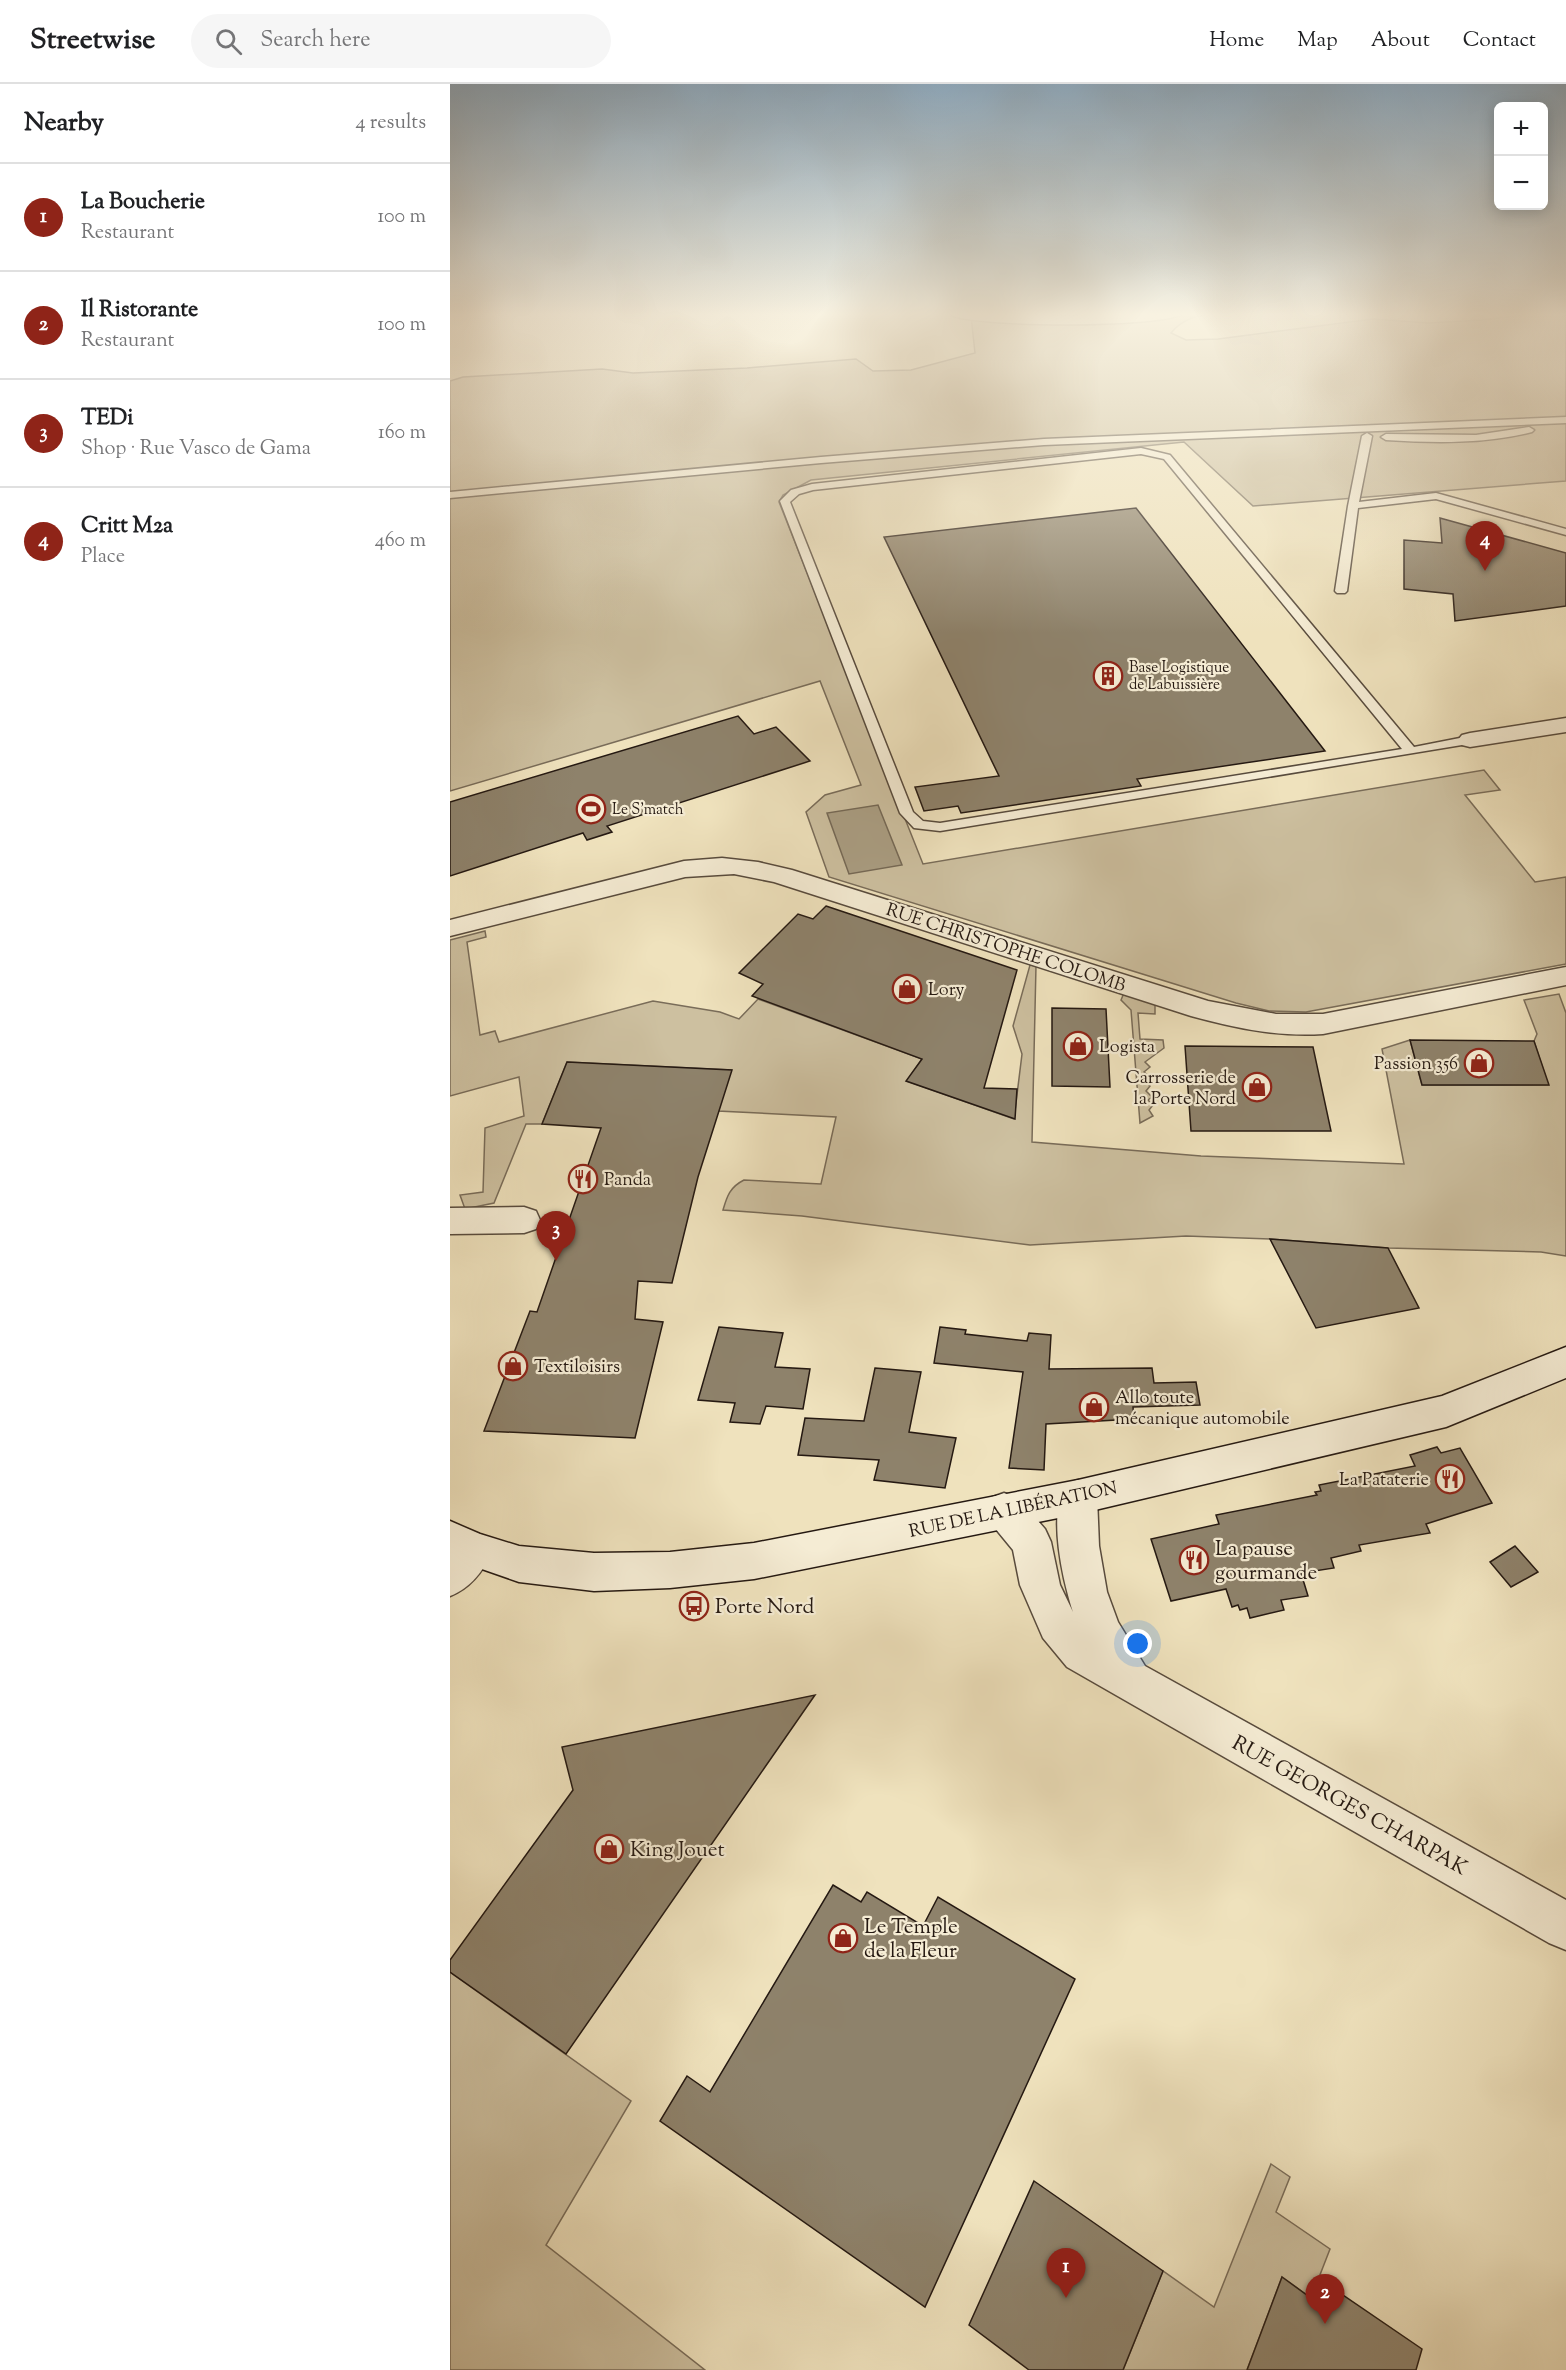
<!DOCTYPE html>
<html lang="en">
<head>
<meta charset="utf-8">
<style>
  body { margin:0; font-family:"Sorts Mill Goudy",serif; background:#f6f6f6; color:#202124 }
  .controls { position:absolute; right:18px; top:18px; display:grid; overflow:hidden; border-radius:9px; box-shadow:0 3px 15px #0003 }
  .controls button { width:54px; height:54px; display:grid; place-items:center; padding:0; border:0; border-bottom:2px solid #e0e0e0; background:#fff; color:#202124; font:30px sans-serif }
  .you { position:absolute; left:688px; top:1560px; width:21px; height:21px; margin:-15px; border:4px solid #fff; border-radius:50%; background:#1a73e8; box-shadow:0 0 0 9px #1a73e833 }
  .badge { display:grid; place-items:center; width:39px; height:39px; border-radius:50%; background:#8f2418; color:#fff; font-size:20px; font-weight:700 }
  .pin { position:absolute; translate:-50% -50px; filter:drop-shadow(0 2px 3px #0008) }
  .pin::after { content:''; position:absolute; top:32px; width:21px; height:18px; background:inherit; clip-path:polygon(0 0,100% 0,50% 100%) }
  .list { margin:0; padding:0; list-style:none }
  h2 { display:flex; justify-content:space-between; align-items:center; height:78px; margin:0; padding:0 24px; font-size:26px }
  h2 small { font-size:20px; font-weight:400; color:#757577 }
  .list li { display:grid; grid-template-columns:39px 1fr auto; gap:18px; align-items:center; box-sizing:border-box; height:108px; padding:0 24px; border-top:2px solid #e0e0e0 }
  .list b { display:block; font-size:22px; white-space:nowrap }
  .list p { margin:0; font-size:20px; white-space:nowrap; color:#757577 }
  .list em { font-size:20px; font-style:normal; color:#757577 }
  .icon { flex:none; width:33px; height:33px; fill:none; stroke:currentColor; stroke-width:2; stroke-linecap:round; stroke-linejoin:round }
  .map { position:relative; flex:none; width:1116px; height:2286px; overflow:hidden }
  header { display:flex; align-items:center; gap:36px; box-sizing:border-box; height:84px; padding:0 30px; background:#fff; border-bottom:2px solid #e0e0e0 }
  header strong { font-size:28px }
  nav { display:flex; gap:33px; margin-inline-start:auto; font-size:21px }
  .search { width:420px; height:54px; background:#f6f6f6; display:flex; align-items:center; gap:15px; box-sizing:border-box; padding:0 21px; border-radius:33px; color:#757577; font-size:22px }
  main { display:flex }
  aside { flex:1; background:#fff }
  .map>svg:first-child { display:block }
  .green { fill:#cdc0a0; stroke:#796c59; stroke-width:1.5 }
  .water { fill:#aa9e83; stroke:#756956; stroke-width:1.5 }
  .building { fill:#8e826b; stroke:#251912; stroke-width:1.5 }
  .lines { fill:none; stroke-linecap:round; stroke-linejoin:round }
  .service-casing { stroke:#584b3d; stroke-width:3 }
  .minor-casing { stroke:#584b3d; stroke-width:3 }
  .tertiary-casing { stroke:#584b3d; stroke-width:3 }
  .secondary-casing { stroke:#251912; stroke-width:3 }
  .service { fill:#f5ecd4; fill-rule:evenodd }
  .minor { fill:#f5ecd4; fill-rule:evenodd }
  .tertiary { fill:#f5ecd4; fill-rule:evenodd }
  .secondary { fill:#f5ecd4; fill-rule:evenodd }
  .labels { text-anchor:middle; stroke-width:4.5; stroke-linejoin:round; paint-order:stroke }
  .far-poi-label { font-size:15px; fill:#251912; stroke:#f5ecd4; text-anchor:start }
  .street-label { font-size:18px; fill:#251912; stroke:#f5ecd4 }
  .poi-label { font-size:18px; fill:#251912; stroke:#f5ecd4; text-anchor:start }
  .near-poi-label { font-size:21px; fill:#251912; stroke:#f5ecd4; text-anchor:start }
  .near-street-label { font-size:21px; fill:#251912; stroke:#f5ecd4 }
</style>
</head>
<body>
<header>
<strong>Streetwise</strong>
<div class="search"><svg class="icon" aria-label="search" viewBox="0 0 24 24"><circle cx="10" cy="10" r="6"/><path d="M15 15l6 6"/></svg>Search here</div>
<nav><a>Home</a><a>Map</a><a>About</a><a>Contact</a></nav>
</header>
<main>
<aside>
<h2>Nearby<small>4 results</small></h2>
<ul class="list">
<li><span class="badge">1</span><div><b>La Boucherie</b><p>Restaurant</p></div><em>100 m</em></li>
<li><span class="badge">2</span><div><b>Il Ristorante</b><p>Restaurant</p></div><em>100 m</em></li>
<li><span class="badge">3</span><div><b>TEDi</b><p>Shop · Rue Vasco de Gama</p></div><em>160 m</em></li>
<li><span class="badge">4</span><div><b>Critt M2a</b><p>Place</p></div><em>460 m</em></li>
</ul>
</aside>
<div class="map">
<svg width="1116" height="2286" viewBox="0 0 1116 2286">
  <rect width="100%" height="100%" fill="#efe2bd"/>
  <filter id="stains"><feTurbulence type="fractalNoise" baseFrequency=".00333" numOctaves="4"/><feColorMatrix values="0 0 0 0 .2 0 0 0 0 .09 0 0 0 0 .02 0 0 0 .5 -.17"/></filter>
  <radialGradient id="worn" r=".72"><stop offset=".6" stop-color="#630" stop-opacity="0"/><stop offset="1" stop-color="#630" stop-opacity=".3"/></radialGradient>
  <g class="green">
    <path d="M498,229H769C750,230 733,234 721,249L736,256L768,255L923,235L978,239L1032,236L1089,229H1116V397L803,422L734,358L361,396L333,411L329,418L473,780L1034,686L1050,706L1015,711L1085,798L1116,793V880L856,928L819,927L786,919L379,793L356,728L375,711L411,701L370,597L0,707V297L13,293L152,285L183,289L297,284L406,275L423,287L461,286L525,269L521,232Z"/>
    <path d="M35,847L36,853L17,858L30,951L45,947L49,958L203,917L270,928L289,935L308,915L472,975L457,997L564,1035L572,970L563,942L580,881L586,882L582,1058L751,1072L954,1080L932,965L960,956L972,1001H1098L1084,957L1087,950L1074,916L1109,910L1116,929V1172L1091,1168L938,1164L820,1155L736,1152L580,1161L352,1132L273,1126C277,1112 280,1103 294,1096L371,1100L386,1033L268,1027L281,986L117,978L92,1040H76L44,1119L15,1125L10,1111L33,1108L35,1044L74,1032L69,993L0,1012V856Z"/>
    <polygon points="674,909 705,919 705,930 688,929 690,955 713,956 714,964 695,978 700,983 694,988 700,993 695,997 700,1002 696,1007 702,1013 698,1016 703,1021 699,1026 703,1032 690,1039 681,926 671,916"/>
    <polygon points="0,1888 181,2017 96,2161 255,2286 0,2286"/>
    <polygon points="821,2080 840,2093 826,2128 880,2165 861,2214 832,2193 797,2286 673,2286 713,2187 764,2223"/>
  </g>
  <polygon class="water" points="428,721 452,781 399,790 377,729"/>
  <g class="building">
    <polygon points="686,424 875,667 687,695 691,702 511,729 508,722 474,727 465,703 549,692 434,453"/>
    <polygon points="990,434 1116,469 1116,522 1005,537 1003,510 954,505 954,456 992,459"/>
    <polygon points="288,632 304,650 326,643 360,677 157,742 162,748 137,756 133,749 0,792 0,718"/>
    <polygon points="376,822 567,886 534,1004 567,1005 565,1035 456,997 472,975 302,912 313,900 289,889 348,830 363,835"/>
    <polygon points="602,924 656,925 660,1003 602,1002"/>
    <polygon points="960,956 1084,957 1099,1001 972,1001"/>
    <polygon points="735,962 863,963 881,1047 741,1047"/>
    <polygon points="117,978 282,986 248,1093 222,1199 188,1197 185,1235 213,1238 185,1354 34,1347 80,1227 87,1228 151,1044 92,1040"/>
    <polygon points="820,1155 938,1164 969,1224 866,1244"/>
    <polygon points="269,1243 333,1249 325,1283 360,1285 353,1325 316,1322 310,1340 280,1338 285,1319 248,1316"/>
    <polygon points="490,1243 516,1246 515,1250 577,1257 579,1249 601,1251 599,1285 702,1284 704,1299 746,1298 750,1321 683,1323 684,1335 596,1340 594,1386 559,1384 573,1288 484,1279"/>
    <polygon points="425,1284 471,1288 459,1348 506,1354 495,1404 424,1396 429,1376 348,1371 355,1334 414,1337"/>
    <polygon points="987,1363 991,1369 1010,1364 1042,1419 976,1440 980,1449 909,1461 911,1467 881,1474 884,1484 851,1489 858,1512 831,1516 834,1526 800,1534 797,1524 790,1526 788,1521 782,1523 776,1505 721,1517 701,1455 769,1440 766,1431 867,1411 865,1408 871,1407 869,1401 965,1382 960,1371"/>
    <polygon points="1065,1462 1088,1488 1061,1503 1040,1478"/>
    <polygon points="365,1611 116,1970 0,1888 0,1876 123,1706 112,1663"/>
    <polygon points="383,1801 411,1818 417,1808 473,1842 488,1813 625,1895 475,2223 210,2037 237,1992 260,2008"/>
    <polygon points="584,2097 713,2187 673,2286 579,2286 519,2241"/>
    <polygon points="832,2193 861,2214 868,2194 972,2265 966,2286 797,2286"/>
  </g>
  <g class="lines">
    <g class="service-casing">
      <g id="service">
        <polygon points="1116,333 1116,339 594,361 371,379 0,414 0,408 371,373 594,355"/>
        <path d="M1079,343L1084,346L1082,348C1034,360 985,359 936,356L931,353L936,350L1026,351Z"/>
        <polygon points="917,349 922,352 909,418 986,409 1116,445 1116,451 986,415 908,424 897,507 895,509 887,509 885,507 898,422 912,352"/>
        <path d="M691,364L720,371L964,663L1020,652L1026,656L1024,659L490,747L464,744L450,729L330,417L341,406L362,400ZM691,370L714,375L952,665L490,739L473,737L463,728L340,418L349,410L363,406Z"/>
      </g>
    </g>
    <g class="minor-casing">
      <g id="minor">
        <polygon points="1116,634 1116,648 1020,663 1012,661 1008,656 1012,651 1020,649"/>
        <path d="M272,774L308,778L342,786L758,917L826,930H873L1116,883V901L873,950C827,953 785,944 741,932L324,798L284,790L235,793L0,852V836L234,777Z"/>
        <polygon points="74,1123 86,1127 90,1136 86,1145 74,1149 0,1150 0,1124"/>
        <path d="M628,1396L642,1401L647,1413L649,1462L657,1508L668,1538L695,1582L1116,1816V1866L1099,1859L617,1583L593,1554L570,1501L563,1466L540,1438L535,1426L540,1414L554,1409L568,1414L595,1445L601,1458L610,1501L623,1528C612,1493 599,1434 614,1401Z"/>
        <path d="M23,1448L37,1453L43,1466C34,1486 21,1504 0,1512V1464L9,1453Z"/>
      </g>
    </g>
    <g class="tertiary-casing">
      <path id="tertiary" d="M498,229L616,232L733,229C720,244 511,244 498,229Z"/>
    </g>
    <g class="secondary-casing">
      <polygon id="secondary" points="1116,1263 1116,1294 996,1343 628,1430 304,1495 220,1504 144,1507 69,1498 0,1474 0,1437 30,1450 69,1462 144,1469 220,1468 304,1459 628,1396 992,1312"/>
    </g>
    <use href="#service" class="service"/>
    <use href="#minor" class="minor"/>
    <use href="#tertiary" class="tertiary"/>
    <use href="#secondary" class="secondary"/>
  </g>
  <linearGradient id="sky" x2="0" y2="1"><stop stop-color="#8fabc0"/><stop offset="0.42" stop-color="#f8f2e1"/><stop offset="1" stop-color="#f8f2e1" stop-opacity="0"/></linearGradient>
  <rect width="1116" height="549" fill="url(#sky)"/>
  <defs>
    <g id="building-ring" transform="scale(1.5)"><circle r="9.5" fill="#f5ecd4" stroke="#8f2418" stroke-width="1.5"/><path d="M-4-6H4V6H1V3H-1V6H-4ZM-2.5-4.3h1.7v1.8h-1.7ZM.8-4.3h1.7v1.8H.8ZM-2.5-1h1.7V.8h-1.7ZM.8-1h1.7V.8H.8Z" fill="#8f2418"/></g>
    <g id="stadium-ring" transform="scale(1.5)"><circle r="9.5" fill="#f5ecd4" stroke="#8f2418" stroke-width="1.5"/><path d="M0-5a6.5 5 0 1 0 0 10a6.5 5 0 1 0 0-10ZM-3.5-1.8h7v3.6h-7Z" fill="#8f2418"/></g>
    <g id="shop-ring" transform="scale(1.5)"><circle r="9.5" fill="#f5ecd4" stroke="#8f2418" stroke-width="1.5"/><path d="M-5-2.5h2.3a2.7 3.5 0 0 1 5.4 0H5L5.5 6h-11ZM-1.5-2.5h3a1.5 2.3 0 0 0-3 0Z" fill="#8f2418"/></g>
    <g id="restaurant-ring" transform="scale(1.5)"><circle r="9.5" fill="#f5ecd4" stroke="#8f2418" stroke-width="1.5"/><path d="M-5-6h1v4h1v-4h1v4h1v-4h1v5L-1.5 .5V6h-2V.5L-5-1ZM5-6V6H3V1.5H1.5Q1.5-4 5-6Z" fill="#8f2418"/></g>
    <g id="bus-ring" transform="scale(1.5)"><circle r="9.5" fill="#f5ecd4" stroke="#8f2418" stroke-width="1.5"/><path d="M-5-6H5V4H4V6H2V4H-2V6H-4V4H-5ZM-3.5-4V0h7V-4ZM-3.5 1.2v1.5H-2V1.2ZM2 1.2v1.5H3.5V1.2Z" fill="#8f2418"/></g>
  </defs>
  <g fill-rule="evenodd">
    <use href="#building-ring" x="658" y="592"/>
    <use href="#stadium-ring" x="141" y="725"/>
    <use href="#shop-ring" x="457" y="905"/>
    <use href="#shop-ring" x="628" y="962"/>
    <use href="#shop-ring" x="1029" y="979"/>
    <use href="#shop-ring" x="807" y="1003"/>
    <use href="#restaurant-ring" x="133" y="1095"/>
    <use href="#shop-ring" x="63" y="1282"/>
    <use href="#shop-ring" x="644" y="1323"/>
    <use href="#restaurant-ring" x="1000" y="1395"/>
    <use href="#restaurant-ring" x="744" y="1476"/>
    <use href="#bus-ring" x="244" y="1522"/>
    <use href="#shop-ring" x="159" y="1765"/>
    <use href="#shop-ring" x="393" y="1854"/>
  </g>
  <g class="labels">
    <g class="far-poi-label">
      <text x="679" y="588">Base Logistique<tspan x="679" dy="17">de Labuissière</tspan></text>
      <text x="162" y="730">Le S'match</text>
    </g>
    <g class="street-label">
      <text transform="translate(556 863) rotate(18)" y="6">RUE CHRISTOPHE COLOMB</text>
      <text transform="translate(563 1425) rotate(-12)" y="6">RUE DE LA LIBÉRATION</text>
    </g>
    <g class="poi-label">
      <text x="478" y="911">Lory</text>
      <text x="649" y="968">Logista</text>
      <text x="1008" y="985" text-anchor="end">Passion 356</text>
      <text x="786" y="999" text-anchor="end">Carrosserie de<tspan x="786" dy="21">la Porte Nord</tspan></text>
      <text x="154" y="1101">Panda</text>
      <text x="84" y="1288">Textiloisirs</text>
      <text x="665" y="1319">Allo toute<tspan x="665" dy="21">mécanique automobile</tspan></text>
      <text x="979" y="1401" text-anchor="end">La Pataterie</text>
    </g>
    <g class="near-poi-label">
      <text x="765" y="1471">La pause<tspan x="765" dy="24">gourmande</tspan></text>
      <text x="265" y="1529">Porte Nord</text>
      <text x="180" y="1772">King Jouet</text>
      <text x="414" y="1849">Le Temple<tspan x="414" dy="24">de la Fleur</tspan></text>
    </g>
    <g class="near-street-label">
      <text transform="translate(900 1721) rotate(29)" y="7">RUE GEORGES CHARPAK</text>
    </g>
  </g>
  <rect width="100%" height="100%" filter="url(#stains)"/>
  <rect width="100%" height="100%" fill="url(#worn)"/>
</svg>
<div class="controls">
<button>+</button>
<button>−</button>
</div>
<div class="you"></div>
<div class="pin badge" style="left:616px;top:2214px">1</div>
<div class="pin badge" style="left:875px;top:2240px">2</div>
<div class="pin badge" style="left:106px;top:1177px">3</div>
<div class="pin badge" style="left:1035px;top:487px">4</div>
</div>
</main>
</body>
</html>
